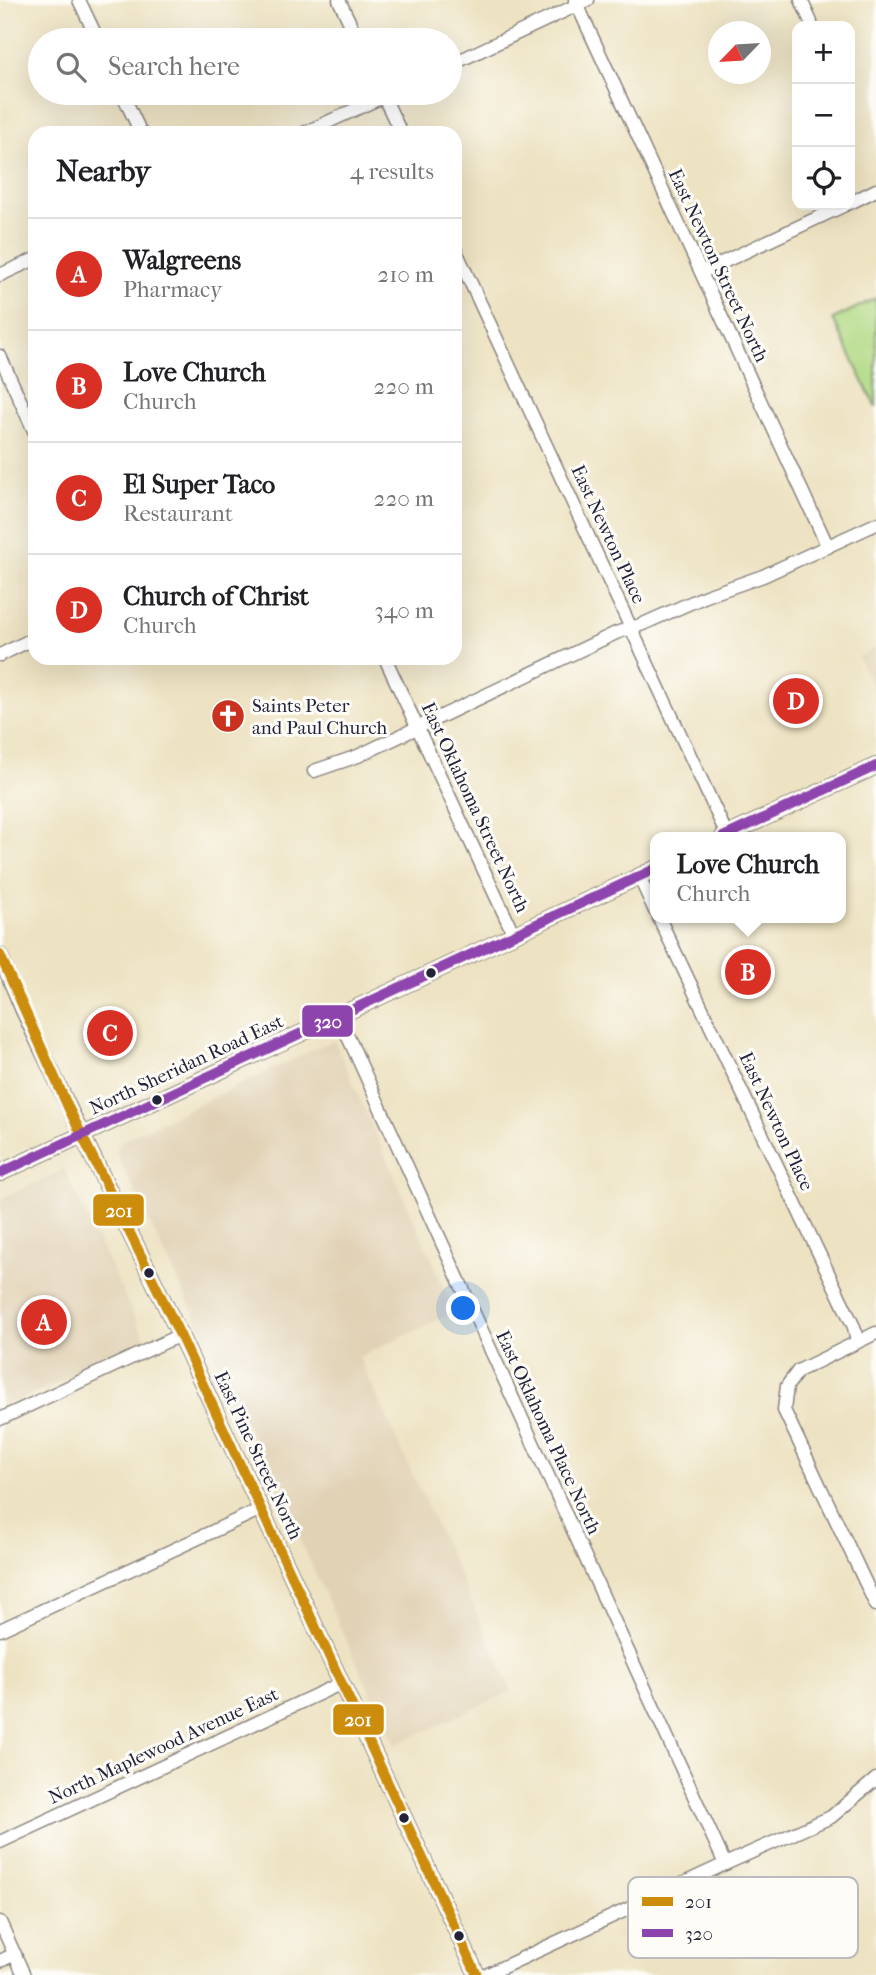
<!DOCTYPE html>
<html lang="en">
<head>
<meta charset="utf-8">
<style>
  body { margin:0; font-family:"IM FELL French Canon",serif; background:#f2f2f2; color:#202124 }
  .controls { position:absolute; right:21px; top:21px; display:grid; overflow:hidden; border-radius:14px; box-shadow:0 7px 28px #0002 }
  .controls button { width:63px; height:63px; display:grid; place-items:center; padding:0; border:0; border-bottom:2px solid #e0e0e0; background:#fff; color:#202124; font:35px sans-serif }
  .compass { position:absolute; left:708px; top:21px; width:63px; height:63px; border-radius:50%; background:#fff; box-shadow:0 7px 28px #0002; rotate:245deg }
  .you { position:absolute; left:464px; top:1309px; width:24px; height:24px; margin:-18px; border:5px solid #fff; border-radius:50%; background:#1a73e8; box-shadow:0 0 0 10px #1a73e833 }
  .badge { display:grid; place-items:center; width:46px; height:46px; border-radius:50%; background:#d93025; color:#fff; font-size:23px; font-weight:700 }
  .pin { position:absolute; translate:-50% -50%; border:4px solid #fff; box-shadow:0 2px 7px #0006 }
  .popup { position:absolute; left:650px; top:832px; width:196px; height:91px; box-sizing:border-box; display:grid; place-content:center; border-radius:14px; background:#fff; filter:drop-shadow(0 2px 5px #0005); font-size:23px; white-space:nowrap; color:#757577 }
  .popup b { font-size:26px; color:#202124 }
  .popup::after { content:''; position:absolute; left:50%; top:100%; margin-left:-14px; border:14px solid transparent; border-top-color:#fff }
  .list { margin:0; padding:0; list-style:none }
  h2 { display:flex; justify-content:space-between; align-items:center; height:91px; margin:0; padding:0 28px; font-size:30px }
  h2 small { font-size:23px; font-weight:400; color:#757577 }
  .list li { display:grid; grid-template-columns:46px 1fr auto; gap:21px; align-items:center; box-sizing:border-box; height:112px; padding:0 28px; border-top:2px solid #e0e0e0 }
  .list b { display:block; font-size:26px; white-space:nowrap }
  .list p { margin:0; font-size:23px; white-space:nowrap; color:#757577 }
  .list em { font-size:23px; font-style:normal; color:#757577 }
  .icon { flex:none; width:38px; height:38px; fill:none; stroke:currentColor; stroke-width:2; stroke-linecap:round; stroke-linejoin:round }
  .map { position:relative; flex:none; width:876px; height:1975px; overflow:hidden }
  .search { position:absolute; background:#fff; box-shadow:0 7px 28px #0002; left:28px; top:28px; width:434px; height:77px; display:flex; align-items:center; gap:18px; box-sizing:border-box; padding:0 24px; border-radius:38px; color:#757577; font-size:26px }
  .panel { position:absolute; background:#fff; box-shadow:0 7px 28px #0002; left:28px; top:126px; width:434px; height:539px; border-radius:21px }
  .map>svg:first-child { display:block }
  .built { fill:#e1d2b5 }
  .green { fill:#b0d983; stroke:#697e5f; stroke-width:2 }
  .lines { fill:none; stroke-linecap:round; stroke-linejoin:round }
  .minor-casing { stroke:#88827e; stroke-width:15 }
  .tertiary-casing { stroke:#88827e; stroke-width:17 }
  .secondary-casing { stroke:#88827e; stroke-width:18 }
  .minor { stroke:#fff; stroke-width:12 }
  .tertiary { stroke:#fff; stroke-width:14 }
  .secondary { stroke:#fce5c4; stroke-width:16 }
  .bus-1-casing { stroke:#fdfcf7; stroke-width:16 }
  .bus-2-casing { stroke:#fdfcf7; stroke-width:16 }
  .bus-1 { stroke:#cc8c0c; stroke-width:10 }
  .bus-2 { stroke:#8e44ad; stroke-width:10 }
  .bus-dot { fill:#22223b; stroke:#fdfcf7; stroke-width:2.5 }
  .labels { text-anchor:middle; stroke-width:6; stroke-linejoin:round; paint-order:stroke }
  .street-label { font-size:19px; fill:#22223b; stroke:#fdfcf7 }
  .poi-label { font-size:19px; fill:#22223b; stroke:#fdfcf7; text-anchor:start }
  .key { fill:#fdfcf7; stroke:#bbbbbf; stroke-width:2 }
  .key-label { font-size:19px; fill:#22223b }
  .line-badge { stroke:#fdfcf7; stroke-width:2.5 }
  .badge-label { font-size:19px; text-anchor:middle; font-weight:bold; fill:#fff }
</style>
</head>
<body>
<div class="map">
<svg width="876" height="1975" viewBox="0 0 876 1975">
  <rect width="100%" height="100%" fill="#fdfcf7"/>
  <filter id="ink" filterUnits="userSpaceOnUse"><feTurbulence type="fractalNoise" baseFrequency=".0143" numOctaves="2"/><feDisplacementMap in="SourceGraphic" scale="14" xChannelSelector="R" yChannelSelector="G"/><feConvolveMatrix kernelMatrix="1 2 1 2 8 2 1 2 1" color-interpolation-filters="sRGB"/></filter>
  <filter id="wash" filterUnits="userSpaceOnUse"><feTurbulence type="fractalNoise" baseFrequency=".00686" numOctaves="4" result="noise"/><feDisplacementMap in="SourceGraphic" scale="28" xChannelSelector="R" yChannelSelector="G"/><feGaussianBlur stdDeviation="1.57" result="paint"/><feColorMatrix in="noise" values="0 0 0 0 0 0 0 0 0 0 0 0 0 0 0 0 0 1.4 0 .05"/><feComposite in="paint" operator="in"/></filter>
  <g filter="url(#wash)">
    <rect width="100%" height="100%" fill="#ede2c1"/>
    <g class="built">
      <polygon points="876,648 876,694 858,657"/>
      <polygon points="334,1040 455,1312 359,1357 512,1691 395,1745 217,1361 116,1153 121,1141"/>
      <polygon points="64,1169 146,1341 7,1406 0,1406 0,1199"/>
    </g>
    <polygon class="green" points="876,298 876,408 833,319"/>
  </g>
  <g filter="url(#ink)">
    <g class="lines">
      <g class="minor-casing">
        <g id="minor">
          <polyline points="79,0 98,40"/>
          <polyline points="339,0 358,40"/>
          <polyline points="575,0 828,547"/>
          <polyline points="801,0 811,22"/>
          <polyline points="450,65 588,0"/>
          <polyline points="122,93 141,133"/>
          <polyline points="382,93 401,133"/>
          <polyline points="304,133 391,93"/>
          <polyline points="850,203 876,190"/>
          <polyline points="455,249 727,835"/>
          <polyline points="702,272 845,205"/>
          <polyline points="0,275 35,259"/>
          <polyline points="0,356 35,433"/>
          <polyline points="0,655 35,638"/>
          <polyline points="385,658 514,935"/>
          <polyline points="314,771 358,756 616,633 643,624 706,596 763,576 876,524"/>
          <polyline points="639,876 655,911"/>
          <polyline points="659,918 854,1327 857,1342"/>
          <polyline points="339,1017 725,1864"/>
          <polyline points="876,1333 798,1371 787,1386 784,1410 876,1605"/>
          <polyline points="0,1419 180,1335"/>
          <polyline points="0,1630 261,1509"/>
          <polyline points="0,1842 342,1683"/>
          <polyline points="0,1922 24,1975"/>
          <polyline points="0,1961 15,1954"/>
          <polyline points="486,1975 725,1864 831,1817 876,1779"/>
        </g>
      </g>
      <g class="tertiary-casing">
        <polyline id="tertiary" points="0,955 22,1008 82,1135"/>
      </g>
      <g class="secondary-casing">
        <g id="secondary">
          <polyline points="723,837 876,766"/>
          <polyline points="82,1135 180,1335 477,1975"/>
          <polyline points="0,1173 655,869"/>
        </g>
      </g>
      <use href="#minor" class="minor"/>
      <use href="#tertiary" class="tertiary"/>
      <use href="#secondary" class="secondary"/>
      <g class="bus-1-casing">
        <polyline id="bus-1" points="0,955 68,1107 180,1335 477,1975"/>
      </g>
      <g class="bus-2-casing">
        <g id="bus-2">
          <polyline points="723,837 876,766"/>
          <polyline points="0,1173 655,869"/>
        </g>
      </g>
      <use href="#bus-1" class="bus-1"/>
      <use href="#bus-2" class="bus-2"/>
    </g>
  </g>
  <defs>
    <g id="church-disc" transform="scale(1.75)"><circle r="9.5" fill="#c8321e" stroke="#fdfcf7"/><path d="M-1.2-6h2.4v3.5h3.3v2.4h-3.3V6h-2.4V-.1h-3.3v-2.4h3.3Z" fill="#fff"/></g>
  </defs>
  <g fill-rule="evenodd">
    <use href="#church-disc" x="228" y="716"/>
  </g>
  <g class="bus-dot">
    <circle cx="431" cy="973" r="6"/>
    <circle cx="157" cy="1100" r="6"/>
    <circle cx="149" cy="1273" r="6"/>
    <circle cx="404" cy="1818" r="6"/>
    <circle cx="459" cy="1936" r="6"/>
  </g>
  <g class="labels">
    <g class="street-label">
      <text transform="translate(719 265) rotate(65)" y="7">East Newton Street North</text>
      <text transform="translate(609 534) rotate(65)" y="7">East Newton Place</text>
      <text transform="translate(476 807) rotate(65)" y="7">East Oklahoma Street North</text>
      <text transform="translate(186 1064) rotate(-25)" y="7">North Sheridan Road East</text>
      <text transform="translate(777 1121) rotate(65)" y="7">East Newton Place</text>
      <text transform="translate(549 1432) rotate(65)" y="7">East Oklahoma Place North</text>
      <text transform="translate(259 1455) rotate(65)" y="7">East Pine Street North</text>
      <text transform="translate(163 1745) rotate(-25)" y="7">North Maplewood Avenue East</text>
    </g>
    <g class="poi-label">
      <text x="252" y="712">Saints Peter<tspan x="252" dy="22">and Paul Church</tspan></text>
    </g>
  </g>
  <rect x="628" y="1877" width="230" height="81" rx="10" class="key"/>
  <rect x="642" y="1897" width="31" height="9" fill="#cc8c0c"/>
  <rect x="642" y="1929" width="31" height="8" fill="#8e44ad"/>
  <g class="key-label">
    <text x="685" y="1908">201</text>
    <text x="685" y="1940">320</text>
  </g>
  <g class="line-badge">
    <rect x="301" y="1004" width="53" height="34" rx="7" fill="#8e44ad"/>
    <rect x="92" y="1193" width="53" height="34" rx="7" fill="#cc8c0c"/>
    <rect x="332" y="1703" width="53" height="33" rx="7" fill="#cc8c0c"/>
  </g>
  <g class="badge-label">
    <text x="328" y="1028">320</text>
    <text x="119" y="1217">201</text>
    <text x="358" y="1726">201</text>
  </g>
</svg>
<div class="controls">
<button>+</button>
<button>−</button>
<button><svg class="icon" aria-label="locate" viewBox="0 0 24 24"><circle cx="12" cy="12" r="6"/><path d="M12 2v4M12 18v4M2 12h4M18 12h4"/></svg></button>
</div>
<svg class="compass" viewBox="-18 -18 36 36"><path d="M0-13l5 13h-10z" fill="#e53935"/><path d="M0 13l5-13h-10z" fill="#757577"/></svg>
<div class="you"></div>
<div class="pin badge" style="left:44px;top:1322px">A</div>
<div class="pin badge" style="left:748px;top:972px">B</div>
<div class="popup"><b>Love Church</b>Church</div>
<div class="pin badge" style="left:110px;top:1033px">C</div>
<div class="pin badge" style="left:796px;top:701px">D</div>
<div class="search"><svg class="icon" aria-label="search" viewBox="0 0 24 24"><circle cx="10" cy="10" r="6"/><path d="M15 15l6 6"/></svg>Search here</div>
<section class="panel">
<h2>Nearby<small>4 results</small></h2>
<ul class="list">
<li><span class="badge">A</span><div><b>Walgreens</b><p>Pharmacy</p></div><em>210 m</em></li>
<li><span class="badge">B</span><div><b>Love Church</b><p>Church</p></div><em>220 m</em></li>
<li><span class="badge">C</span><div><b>El Super Taco</b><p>Restaurant</p></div><em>220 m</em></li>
<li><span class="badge">D</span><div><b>Church of Christ</b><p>Church</p></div><em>340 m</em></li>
</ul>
</section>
</div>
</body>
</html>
